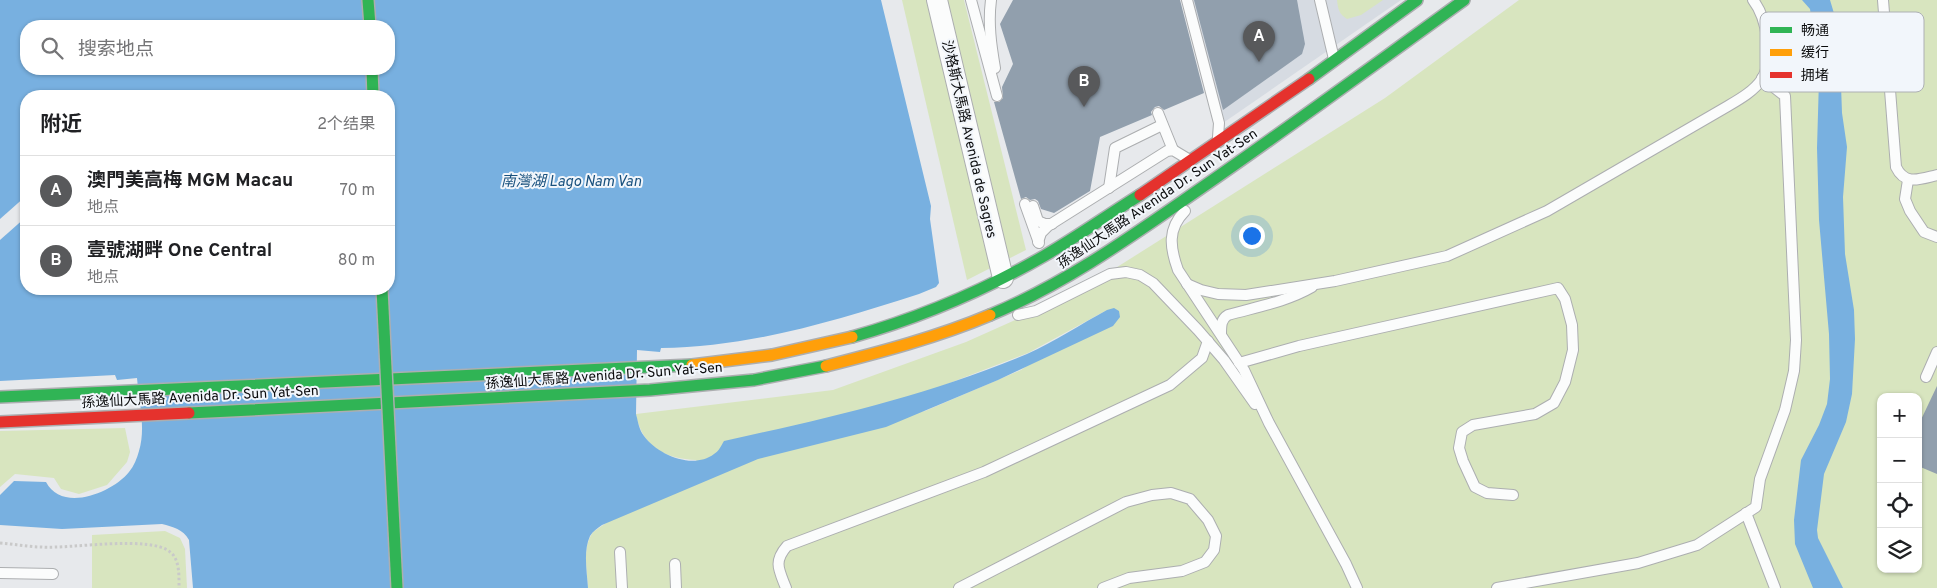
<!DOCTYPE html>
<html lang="zh">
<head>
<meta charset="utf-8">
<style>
  body { margin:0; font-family:Overpass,"Noto Sans SC",sans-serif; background:#f2f2f2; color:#202124 }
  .controls { position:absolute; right:15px; bottom:15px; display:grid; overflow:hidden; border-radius:10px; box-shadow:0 1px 4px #0004 }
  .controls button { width:45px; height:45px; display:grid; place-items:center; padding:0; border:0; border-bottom:1px solid #e0e0e0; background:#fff; color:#202124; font:25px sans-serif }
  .you { position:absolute; left:1251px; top:235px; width:18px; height:18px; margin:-12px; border:4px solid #fff; border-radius:50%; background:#1a73e8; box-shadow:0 0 0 8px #1a73e833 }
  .badge { display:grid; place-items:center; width:32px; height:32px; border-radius:50%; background:#58595b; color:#fff; font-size:16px; font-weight:700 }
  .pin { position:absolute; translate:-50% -41px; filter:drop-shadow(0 1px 2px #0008) }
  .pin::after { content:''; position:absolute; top:26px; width:18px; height:15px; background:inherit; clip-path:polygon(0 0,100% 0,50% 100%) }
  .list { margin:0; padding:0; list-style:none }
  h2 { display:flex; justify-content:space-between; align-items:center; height:65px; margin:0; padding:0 20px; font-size:21px }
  h2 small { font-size:16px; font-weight:400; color:#757577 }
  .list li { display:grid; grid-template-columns:32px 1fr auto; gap:15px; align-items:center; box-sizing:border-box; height:70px; padding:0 20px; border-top:1px solid #e0e0e0 }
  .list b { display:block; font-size:19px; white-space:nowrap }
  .list p { margin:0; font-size:16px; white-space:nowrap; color:#757577 }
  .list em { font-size:16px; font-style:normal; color:#757577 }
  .icon { flex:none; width:28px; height:28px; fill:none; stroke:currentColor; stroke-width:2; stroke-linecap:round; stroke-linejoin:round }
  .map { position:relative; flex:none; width:1937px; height:588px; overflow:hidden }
  .search { position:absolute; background:#fff; box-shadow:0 1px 4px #0004; left:20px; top:20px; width:375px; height:55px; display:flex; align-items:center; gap:12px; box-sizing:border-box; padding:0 18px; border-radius:20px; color:#757577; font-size:19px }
  .panel { position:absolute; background:#fff; box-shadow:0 1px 4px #0004; left:20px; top:90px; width:375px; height:205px; border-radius:20px }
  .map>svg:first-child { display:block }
  .built { fill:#d6dbe2 }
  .green { fill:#d8e5bf; fill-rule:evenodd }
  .water { fill:#78b0e0; fill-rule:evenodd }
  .pier { fill:#e7e9ec }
  .building { fill:#919fad }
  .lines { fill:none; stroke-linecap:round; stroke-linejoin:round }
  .lane-casing { stroke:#acaeb0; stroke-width:12 }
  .street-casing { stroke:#acaeb0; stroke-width:22 }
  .fast-casing { stroke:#acaeb0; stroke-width:14 }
  .slow-casing { stroke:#acaeb0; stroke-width:14 }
  .jam-casing { stroke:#acaeb0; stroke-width:14 }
  .path { stroke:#c9c9c9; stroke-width:3; stroke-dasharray:2.5 2.5; stroke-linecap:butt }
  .lane { stroke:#fbfcfc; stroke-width:10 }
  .street { stroke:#fbfcfc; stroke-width:20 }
  .fast { stroke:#30b455; stroke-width:11 }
  .slow { stroke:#ff9f0a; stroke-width:11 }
  .jam { stroke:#e5322d; stroke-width:11 }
  .fast-bridge-casing { stroke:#acaeb0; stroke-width:14; stroke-linecap:butt }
  .fast-bridge { stroke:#30b455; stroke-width:11 }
  .labels { text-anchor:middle; stroke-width:4; stroke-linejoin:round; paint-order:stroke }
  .street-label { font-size:14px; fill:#0b0c0d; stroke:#f2f6fb }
  .water-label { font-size:15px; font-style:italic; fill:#19517e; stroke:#f2f6fb }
  .key { fill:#f2f6fb; stroke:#adb0b4; stroke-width:1 }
  .key-label { font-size:14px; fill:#0b0c0d }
</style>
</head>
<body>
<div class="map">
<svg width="1937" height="588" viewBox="0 0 1937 588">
  <rect width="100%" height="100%" fill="#e7e9ec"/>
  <polygon class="built" points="1189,0 1401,0 1223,123"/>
  <g class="green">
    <polygon points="902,0 964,0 1026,250 967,280"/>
    <path d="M1337,0H1383L1361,15L1347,19C1339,14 1338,9 1337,0Z"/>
    <path d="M1519,0H1937V588H588C587,570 582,547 593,532L697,460C665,459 642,447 636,414L833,390L966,342L1076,293L1385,98ZM1107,310L1021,370L925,411L723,443L843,415L929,391L1028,353ZM1881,397H1918V569H1881Z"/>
    <polygon points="125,428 130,452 127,462 107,485 79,494 61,489 54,478 15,474 0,487 0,431"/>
    <polygon points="165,531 180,538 185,549 187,588 92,588 92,535"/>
  </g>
  <g class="water">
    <path d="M0,0H881L931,206L930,219L939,283L936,287L919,294C835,321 750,347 661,348L660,352L637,350L636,414C638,421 639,430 644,436C658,455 693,470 714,454C719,451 721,446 724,441C828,418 927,396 1027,354C1054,342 1081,324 1107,310L1114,308L1119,311L1120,317L1113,326L998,380L886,427L758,459L602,525C598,528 593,531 590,536C583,551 587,572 588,588H193L189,540C183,529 173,527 162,524L62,529L0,525V495L14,481L46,482C62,513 112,493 129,472C134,466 137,458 139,451C146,428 139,401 137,378L117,380L115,375L0,381ZM26,26H389V69H26ZM26,96H389V289H26Z"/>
    <polygon points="1802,0 1830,0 1839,30 1842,113 1847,147 1843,197 1845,254 1854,310 1855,339 1852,394 1846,422 1824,474 1817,530 1818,538 1843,588 1813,588 1795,544 1794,520 1801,460 1819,425 1827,404 1830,379 1829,334 1819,220 1817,148 1819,79 1810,9"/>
  </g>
  <polygon class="pier" points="26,196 26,217 0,240 0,219"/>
  <g class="building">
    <polygon points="1013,0 1180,0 1204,93 1164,110 1159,106 1155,107 1151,112 1152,115 1100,137 1090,191 1054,213 1041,209 1038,201 1035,199 1030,200 1026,197 1021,199 994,102 999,102 1003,98 1002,87 1013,64 1000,24"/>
    <polygon points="1194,0 1297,0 1305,44 1302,54 1223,110"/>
    <polygon points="1937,386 1937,474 1918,466 1918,426"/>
  </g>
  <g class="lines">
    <g class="lane-casing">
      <g id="lane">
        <polyline points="971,0 997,96"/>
        <path d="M991,0C988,23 991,45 995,68"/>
        <polyline points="1187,0 1219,123 1218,137"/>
        <polyline points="1320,0 1334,59"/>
        <path d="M1883,0L1896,167C1905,186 1920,179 1937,175"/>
        <polyline points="1158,113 1173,150"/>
        <polyline points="1908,180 1905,199 1910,211 1924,232 1937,237"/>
        <polyline points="1109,188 1115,148 1162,125"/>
        <polyline points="1025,204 1039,243"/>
        <polyline points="1033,206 1038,221 1045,224 1052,224"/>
        <path d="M1185,211C1167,229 1170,248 1178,270L1244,370L1269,423L1346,564L1357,588"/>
        <polyline points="1038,242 1041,233 1048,226 1167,151 1173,150 1188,159"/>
        <path d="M1187,284L1201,290L1218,294L1246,295L1335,281L1447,256L1547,211L1728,106C1740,99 1754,91 1762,79C1774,59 1767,18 1753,0"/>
        <polyline points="1018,315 1036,311 1110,274 1126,272 1140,275 1153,283 1198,330 1224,360 1255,404"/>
        <path d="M1221,334C1221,326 1221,319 1228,315C1256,307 1286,302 1312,287"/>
        <polyline points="1239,363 1299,346 1558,288 1565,299 1572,325 1573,350 1565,382 1554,403 1535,414 1473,425 1462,432 1459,448 1463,461 1475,487 1487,493 1513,495"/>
        <polyline points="1926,377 1937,352"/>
        <polyline points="1746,513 1775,588"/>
        <polyline points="620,552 622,588"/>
        <polyline points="675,564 676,588"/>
        <polyline points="0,573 53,574"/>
        <path d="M786,588C779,570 773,562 787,546L984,472L1170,385L1202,358L1208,341"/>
        <polyline points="959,588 1126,502 1152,495 1171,493 1190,499 1208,520 1216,536 1214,550 1205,562 1182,571 1129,578 1103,588"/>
        <polyline points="1497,588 1638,563 1697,545 1756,507 1760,479 1785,410 1794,371 1796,340 1785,96 1762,78"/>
      </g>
    </g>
    <g class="street-casing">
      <polyline id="street" points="937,0 1003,278"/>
    </g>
    <g class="fast-casing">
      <g id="fast">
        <polyline points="368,0 370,26"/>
        <polyline points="372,69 373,96"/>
        <polyline points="1309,79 1417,0"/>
        <path d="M990,315C1060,286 1122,243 1184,200C1279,135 1371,67 1464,0"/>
        <path d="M852,337C919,318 983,291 1044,256C1077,237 1108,215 1140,195"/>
        <polyline points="0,397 692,365"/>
        <polyline points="189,413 650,390 754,380 826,366"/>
      </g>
    </g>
    <g class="slow-casing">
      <g id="slow">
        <polyline points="692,365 772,355 852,337"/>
        <path d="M826,366C881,352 938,337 990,315"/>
      </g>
    </g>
    <g class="jam-casing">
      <g id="jam">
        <polyline points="1140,195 1309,79"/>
        <polyline points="0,422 189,413"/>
      </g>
    </g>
    <path class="path" d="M0,543C14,544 28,547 42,547C70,549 151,535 170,552C180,559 179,577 179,588"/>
    <use href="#lane" class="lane"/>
    <use href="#street" class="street"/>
    <use href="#fast" class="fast"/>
    <use href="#slow" class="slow"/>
    <use href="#jam" class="jam"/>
    <g class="fast-bridge-casing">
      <polyline id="fast-bridge" points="382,289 397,588"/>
    </g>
    <use href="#fast-bridge" class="fast-bridge"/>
  </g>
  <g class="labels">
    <g class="street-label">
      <text transform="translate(970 139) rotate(77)" y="5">沙格斯大馬路 Avenida de Sagres</text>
      <text transform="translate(1157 198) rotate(-34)" y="5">孫逸仙大馬路 Avenida Dr. Sun Yat-Sen</text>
      <text transform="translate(604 375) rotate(-4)" y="5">孫逸仙大馬路 Avenida Dr. Sun Yat-Sen</text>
      <text transform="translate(200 396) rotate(-3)" y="5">孫逸仙大馬路 Avenida Dr. Sun Yat-Sen</text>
    </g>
    <g class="water-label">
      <text x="571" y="186">南灣湖 Lago Nam Van</text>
    </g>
  </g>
  <rect x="1760" y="12" width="164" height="80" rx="8" class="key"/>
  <rect x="1770" y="27" width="22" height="6" fill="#30b455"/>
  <rect x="1770" y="49" width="22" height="7" fill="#ff9f0a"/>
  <rect x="1770" y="72" width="22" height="6" fill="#e5322d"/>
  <g class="key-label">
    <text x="1801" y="35">畅通</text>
    <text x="1801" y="57">缓行</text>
    <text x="1801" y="80">拥堵</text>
  </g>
</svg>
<div class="controls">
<button>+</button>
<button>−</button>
<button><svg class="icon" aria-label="locate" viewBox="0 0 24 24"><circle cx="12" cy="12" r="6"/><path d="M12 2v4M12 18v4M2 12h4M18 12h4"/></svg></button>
<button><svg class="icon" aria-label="layers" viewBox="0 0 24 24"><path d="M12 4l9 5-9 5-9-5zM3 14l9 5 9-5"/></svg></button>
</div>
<div class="you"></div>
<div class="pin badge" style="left:1259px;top:62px">A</div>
<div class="pin badge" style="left:1084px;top:107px">B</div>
<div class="search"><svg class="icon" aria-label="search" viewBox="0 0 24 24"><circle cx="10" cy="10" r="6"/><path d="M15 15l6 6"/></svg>搜索地点</div>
<section class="panel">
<h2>附近<small>2个结果</small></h2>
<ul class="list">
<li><span class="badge">A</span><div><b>澳門美高梅 MGM Macau</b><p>地点</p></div><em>70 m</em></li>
<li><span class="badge">B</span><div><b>壹號湖畔 One Central</b><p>地点</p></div><em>80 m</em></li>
</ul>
</section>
</div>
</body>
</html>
